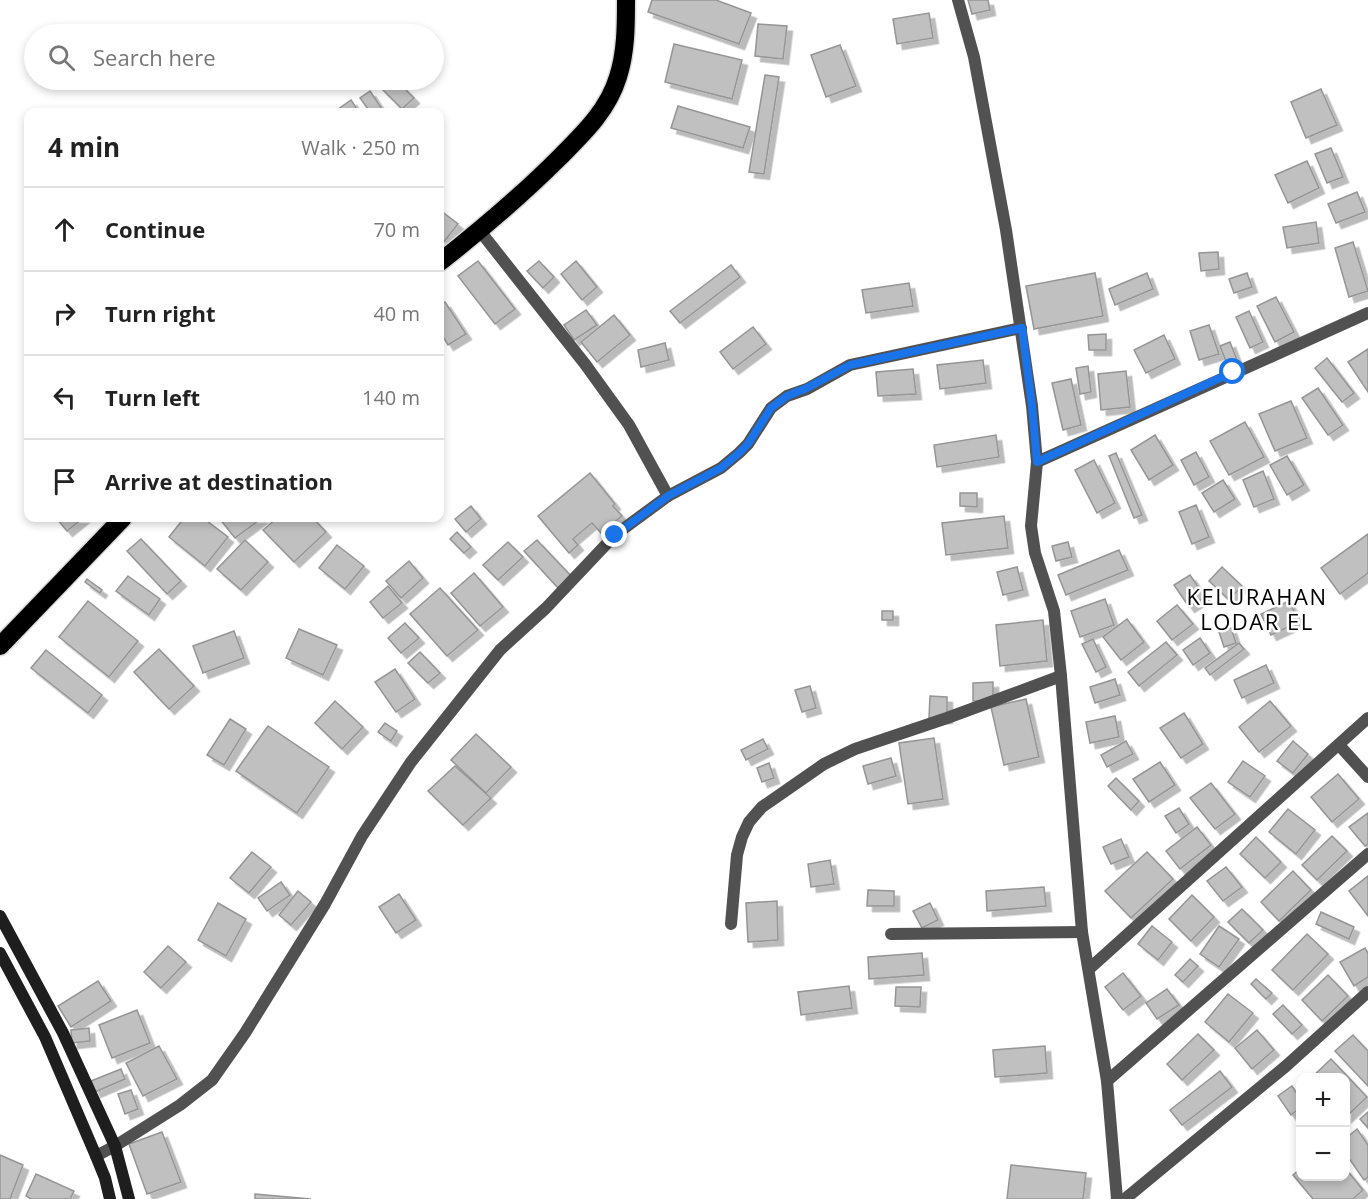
<!DOCTYPE html>
<html lang="en">
<head>
<meta charset="utf-8">
<style>
  body { margin:0; font-family:"Open Sans",sans-serif; background:#f2f2f2; color:#222 }
  .controls { position:absolute; right:18px; bottom:18px; display:grid; overflow:hidden; border-radius:12px; box-shadow:0 3px 9px #0003 }
  .controls button { width:54px; height:54px; display:grid; place-items:center; padding:0; border:0; border-bottom:2px solid #e0e0e0; background:#fff; color:#222; font:30px sans-serif }
  .stop { position:absolute; width:18px; height:18px; margin:-14px; border:4px solid #1a73e8; border-radius:50%; background:#fff }
  .stop.end { background:#1a73e8; border-color:#fff; box-shadow:0 2px 6px #0008 }
  .list { margin:0; padding:0; list-style:none }
  h2 { display:flex; justify-content:space-between; align-items:center; height:78px; margin:0; padding:0 24px; font-size:26px }
  h2 small { font-size:20px; font-weight:400; color:#767676 }
  .list li { display:grid; grid-template-columns:39px 1fr auto; gap:18px; align-items:center; box-sizing:border-box; height:84px; padding:0 24px; border-top:2px solid #e0e0e0 }
  .list b { display:block; font-size:22px; white-space:nowrap }
  .list em { font-size:20px; font-style:normal; color:#767676 }
  .icon { flex:none; width:33px; height:33px; fill:none; stroke:currentColor; stroke-width:2; stroke-linecap:round; stroke-linejoin:round }
  .map { position:relative; flex:none; width:1368px; height:1199px; overflow:hidden }
  .search { position:absolute; background:#fff; box-shadow:0 3px 9px #0003; left:24px; top:24px; width:420px; height:66px; display:flex; align-items:center; gap:15px; box-sizing:border-box; padding:0 21px; border-radius:33px; color:#767676; font-size:22px }
  .panel { position:absolute; background:#fff; box-shadow:0 3px 9px #0003; left:24px; top:108px; width:420px; height:414px; border-radius:12px }
  .map>svg:first-child { display:block }
  .building { fill:#c0c0c0; stroke:#959595; stroke-width:1.5; filter:url(#shadow) }
  .lines { fill:none; stroke-linecap:round; stroke-linejoin:round }
  .highway-casing { stroke:#dbdbdb; stroke-width:21 }
  .street { stroke:#515151; stroke-width:12 }
  .secondary { stroke:#1e1e1e; stroke-width:12 }
  .highway { stroke:#000; stroke-width:18 }
  .route { stroke:#1a73e8; stroke-width:8 }
  .labels { text-anchor:middle; stroke-width:5; stroke-linejoin:round; paint-order:stroke }
  .quarter-label { font-size:22px; letter-spacing:1.5px; fill:#000; stroke:#fff }
</style>
</head>
<body>
<div class="map">
<svg width="1368" height="1199" viewBox="0 0 1368 1199">
  <defs>
    <filter id="shadow"><feDropShadow dx="5.5" dy="5.5" stdDeviation="0" flood-color="#0004"/></filter>
  </defs>
  <rect width="100%" height="100%" fill="#fff"/>
  <g class="building">
    <polygon points="652,0 716,0 751,13 739,44 648,12"/>
    <polygon points="968,0 988,0 990,10 972,14"/>
    <polygon points="929,13 933,38 897,44 893,19"/>
    <polygon points="758,24 787,26 783,59 755,56"/>
    <polygon points="674,44 742,60 732,99 665,82"/>
    <polygon points="840,45 856,86 826,97 811,55"/>
    <polygon points="765,75 779,77 764,174 749,172"/>
    <polygon points="390,80 396,80 414,98 402,109 381,88"/>
    <polygon points="1321,89 1337,125 1306,138 1291,102"/>
    <polygon points="370,91 384,112 370,112 360,98"/>
    <polygon points="351,100 359,112 334,112"/>
    <polygon points="678,106 750,127 743,148 671,128"/>
    <polygon points="1331,148 1343,177 1327,183 1315,154"/>
    <polygon points="1307,161 1319,188 1288,203 1275,175"/>
    <polygon points="1357,192 1365,212 1336,223 1328,204"/>
    <polygon points="440,210 458,224 443,243 440,240"/>
    <polygon points="1316,222 1319,243 1287,248 1283,227"/>
    <polygon points="1353,242 1368,291 1349,297 1335,248"/>
    <polygon points="1218,252 1219,269 1201,271 1199,253"/>
    <polygon points="478,261 515,309 495,324 458,276"/>
    <polygon points="539,261 554,277 543,288 527,271"/>
    <polygon points="576,261 597,287 582,300 561,274"/>
    <polygon points="731,265 740,277 680,323 670,311"/>
    <polygon points="1095,273 1103,316 1034,329 1026,286"/>
    <polygon points="1147,273 1153,289 1115,305 1109,289"/>
    <polygon points="1247,273 1252,287 1234,293 1229,279"/>
    <polygon points="909,283 913,306 866,313 862,290"/>
    <polygon points="1276,297 1294,332 1275,342 1257,306"/>
    <polygon points="445,302 466,334 448,345 440,332 440,306"/>
    <polygon points="586,310 597,325 574,340 564,325"/>
    <polygon points="1249,311 1263,342 1250,348 1236,317"/>
    <polygon points="614,315 630,335 597,362 581,342"/>
    <polygon points="1209,325 1219,354 1199,360 1190,331"/>
    <polygon points="753,327 766,344 733,369 720,352"/>
    <polygon points="1106,334 1106,350 1089,350 1088,335"/>
    <polygon points="1164,335 1175,359 1146,373 1134,350"/>
    <polygon points="1230,342 1237,360 1227,364 1220,346"/>
    <polygon points="665,343 669,360 641,367 638,350"/>
    <polygon points="1368,349 1368,392 1348,362"/>
    <polygon points="1327,358 1354,393 1342,402 1315,368"/>
    <polygon points="983,360 986,383 940,389 937,365"/>
    <polygon points="1088,366 1091,392 1080,394 1076,368"/>
    <polygon points="913,369 916,394 878,396 876,372"/>
    <polygon points="1126,371 1130,407 1101,410 1098,374"/>
    <polygon points="1071,379 1081,425 1063,430 1052,383"/>
    <polygon points="1318,388 1343,425 1328,435 1302,398"/>
    <polygon points="1291,401 1307,438 1275,451 1259,414"/>
    <polygon points="1245,422 1264,457 1229,475 1210,441"/>
    <polygon points="996,435 999,457 937,467 934,445"/>
    <polygon points="1155,435 1173,465 1149,480 1131,450"/>
    <polygon points="1196,452 1209,477 1194,485 1181,460"/>
    <polygon points="1116,453 1142,515 1134,518 1109,456"/>
    <polygon points="1287,456 1304,485 1287,495 1270,465"/>
    <polygon points="1094,460 1115,503 1097,513 1075,470"/>
    <polygon points="1263,471 1274,499 1254,507 1243,480"/>
    <polygon points="590,473 615,504 613,506 622,516 601,533 592,523 573,539 578,545 569,553 538,516"/>
    <polygon points="1223,480 1235,499 1214,512 1202,493"/>
    <polygon points="960,493 977,493 977,507 960,506"/>
    <polygon points="1196,505 1209,537 1192,544 1179,512"/>
    <polygon points="471,506 481,519 466,532 455,519"/>
    <polygon points="1004,516 1008,548 946,555 942,523"/>
    <polygon points="56,518 83,518 67,531"/>
    <polygon points="184,518 203,518 228,537 205,566 169,537"/>
    <polygon points="219,518 262,518 235,538"/>
    <polygon points="277,518 313,518 326,532 294,562 263,530"/>
    <polygon points="457,532 471,547 464,553 450,539"/>
    <polygon points="1368,534 1368,573 1340,594 1321,568"/>
    <polygon points="141,539 181,581 167,594 127,551"/>
    <polygon points="245,540 268,562 241,590 217,569"/>
    <polygon points="537,540 571,576 558,588 524,551"/>
    <polygon points="508,542 523,557 498,580 483,565"/>
    <polygon points="1068,542 1072,557 1056,561 1052,546"/>
    <polygon points="337,545 364,566 345,589 319,568"/>
    <polygon points="1119,550 1128,570 1066,595 1058,575"/>
    <polygon points="409,561 423,578 401,598 386,581"/>
    <polygon points="1017,567 1023,590 1003,595 997,572"/>
    <polygon points="1222,567 1242,586 1229,600 1209,581"/>
    <polygon points="474,573 503,607 480,626 451,593"/>
    <polygon points="1190,575 1205,597 1189,607 1174,585"/>
    <polygon points="128,576 160,599 149,615 116,591"/>
    <polygon points="87,579 102,590 100,593 85,582"/>
    <polygon points="388,586 402,603 383,618 370,602"/>
    <polygon points="440,588 478,630 447,656 410,614"/>
    <polygon points="1105,599 1114,625 1080,637 1071,611"/>
    <polygon points="88,601 138,641 109,677 59,637"/>
    <polygon points="1289,601 1299,622 1271,635 1261,614"/>
    <polygon points="1177,605 1193,624 1172,640 1157,621"/>
    <rect x="882" y="611" width="11" height="9"/>
    <polygon points="1127,619 1144,642 1121,660 1103,637"/>
    <polygon points="1043,620 1047,661 1000,666 996,625"/>
    <polygon points="405,623 419,638 401,653 388,638"/>
    <polygon points="1231,628 1236,643 1224,647 1219,632"/>
    <polygon points="299,629 337,645 323,675 286,658"/>
    <polygon points="234,631 244,658 203,673 193,646"/>
    <polygon points="1200,638 1210,653 1193,665 1183,650"/>
    <polygon points="1093,639 1106,667 1096,672 1082,644"/>
    <polygon points="1166,642 1177,655 1139,686 1128,672"/>
    <polygon points="1239,643 1244,649 1210,675 1205,668"/>
    <polygon points="159,649 194,686 169,709 134,672"/>
    <polygon points="46,650 102,695 88,713 31,668"/>
    <polygon points="420,652 440,673 428,683 408,663"/>
    <polygon points="1266,665 1274,683 1242,698 1234,680"/>
    <polygon points="395,669 415,699 396,712 375,682"/>
    <polygon points="1115,679 1120,695 1095,703 1090,687"/>
    <polygon points="993,682 993,701 973,701 973,683"/>
    <polygon points="810,686 816,708 802,712 795,690"/>
    <polygon points="930,696 947,697 947,718 929,718"/>
    <polygon points="1026,699 1039,757 1004,765 991,707"/>
    <polygon points="335,701 363,727 342,749 315,723"/>
    <polygon points="1270,701 1291,726 1259,752 1239,727"/>
    <polygon points="1184,713 1203,744 1181,758 1160,728"/>
    <polygon points="1115,716 1119,737 1090,743 1086,722"/>
    <polygon points="230,719 246,729 224,765 207,755"/>
    <polygon points="385,723 397,731 391,741 378,732"/>
    <polygon points="268,726 329,767 297,813 236,771"/>
    <polygon points="476,734 511,767 486,793 451,760"/>
    <polygon points="934,738 943,799 908,804 899,743"/>
    <polygon points="763,739 768,749 746,760 741,750"/>
    <polygon points="1126,741 1133,754 1107,767 1101,755"/>
    <polygon points="1293,741 1308,754 1293,773 1277,761"/>
    <polygon points="891,758 896,776 868,784 863,766"/>
    <polygon points="1243,761 1265,776 1250,797 1228,782"/>
    <polygon points="1160,762 1175,785 1149,802 1133,779"/>
    <polygon points="769,763 774,778 762,782 757,768"/>
    <polygon points="455,766 491,798 463,825 428,791"/>
    <polygon points="1338,774 1359,799 1332,822 1311,797"/>
    <polygon points="1116,778 1139,801 1131,810 1108,786"/>
    <polygon points="1211,783 1235,814 1215,829 1190,798"/>
    <polygon points="1179,808 1189,824 1176,833 1165,816"/>
    <polygon points="1288,809 1315,830 1296,854 1269,832"/>
    <polygon points="1368,813 1368,844 1365,846 1349,827"/>
    <polygon points="1197,827 1211,845 1180,869 1166,851"/>
    <polygon points="1332,836 1347,851 1317,880 1302,865"/>
    <polygon points="1256,837 1281,862 1265,878 1240,854"/>
    <polygon points="1121,839 1129,857 1111,864 1103,847"/>
    <polygon points="252,852 271,867 249,893 230,878"/>
    <polygon points="1147,852 1173,879 1131,918 1105,891"/>
    <polygon points="830,860 834,884 811,887 808,864"/>
    <polygon points="1226,867 1242,887 1223,901 1207,881"/>
    <polygon points="1293,871 1311,890 1279,921 1261,902"/>
    <polygon points="1368,876 1368,916 1349,891"/>
    <polygon points="281,882 290,895 267,911 258,898"/>
    <polygon points="1044,887 1046,906 987,911 986,891"/>
    <polygon points="868,890 894,891 894,906 867,906"/>
    <polygon points="298,891 311,902 291,925 279,915"/>
    <polygon points="399,894 416,920 396,933 379,907"/>
    <polygon points="1192,895 1214,917 1191,941 1169,919"/>
    <polygon points="777,901 778,940 748,942 746,903"/>
    <polygon points="218,903 246,919 226,956 198,940"/>
    <polygon points="930,903 938,920 922,928 913,911"/>
    <polygon points="1242,909 1263,930 1249,943 1228,922"/>
    <polygon points="1321,912 1354,927 1349,939 1316,924"/>
    <polygon points="1152,926 1172,942 1158,960 1138,944"/>
    <polygon points="1219,926 1239,939 1219,967 1200,954"/>
    <polygon points="1307,934 1328,954 1293,990 1272,970"/>
    <polygon points="168,946 186,962 161,988 144,972"/>
    <polygon points="1365,948 1368,953 1368,977 1354,986 1340,962"/>
    <polygon points="922,953 924,975 869,979 868,957"/>
    <polygon points="1190,959 1198,966 1183,982 1175,975"/>
    <polygon points="1123,973 1141,996 1123,1010 1105,987"/>
    <polygon points="1328,975 1348,996 1322,1021 1302,1000"/>
    <polygon points="1256,979 1272,993 1266,999 1251,984"/>
    <polygon points="98,981 111,1001 71,1027 58,1006"/>
    <polygon points="849,986 852,1008 801,1015 798,992"/>
    <polygon points="896,987 921,987 920,1007 895,1006"/>
    <polygon points="1167,989 1179,1005 1157,1019 1146,1003"/>
    <polygon points="1228,994 1253,1013 1229,1042 1205,1022"/>
    <polygon points="1283,1005 1302,1025 1292,1034 1273,1014"/>
    <polygon points="137,1010 150,1043 112,1058 99,1025"/>
    <polygon points="89,1028 90,1041 72,1043 71,1030"/>
    <polygon points="1257,1030 1274,1050 1252,1069 1235,1048"/>
    <polygon points="1198,1034 1214,1050 1182,1080 1167,1064"/>
    <polygon points="1353,1035 1368,1051 1368,1086 1335,1051"/>
    <polygon points="159,1046 177,1079 143,1096 126,1063"/>
    <polygon points="1045,1046 1047,1073 995,1077 993,1050"/>
    <polygon points="1331,1059 1367,1097 1346,1117 1346,1078 1311,1078"/>
    <polygon points="121,1069 125,1079 95,1092 91,1081"/>
    <polygon points="1220,1071 1232,1087 1182,1125 1170,1110"/>
    <polygon points="1292,1086 1300,1098 1300,1108 1291,1115 1278,1096"/>
    <polygon points="131,1090 138,1109 125,1114 118,1094"/>
    <polygon points="1368,1112 1368,1128 1360,1119"/>
    <polygon points="1357,1129 1368,1145 1368,1177 1364,1180 1346,1154 1346,1138"/>
    <polygon points="162,1132 181,1182 147,1194 129,1144"/>
    <polygon points="0,1155 23,1165 10,1199 0,1199"/>
    <polygon points="1011,1165 1086,1173 1083,1199 1007,1199"/>
    <polygon points="1300,1169 1300,1176 1346,1176 1346,1169 1363,1190 1353,1199 1313,1199 1293,1175"/>
    <polygon points="36,1174 74,1191 70,1199 31,1199 26,1196"/>
    <polygon points="255,1194 311,1199 255,1199"/>
  </g>
  <g class="lines">
    <g class="highway-casing">
      <g id="highway">
        <path d="M440,262C482,229 522,195 560,157C584,133 608,110 618,77C626,52 626,26 626,0"/>
        <polyline points="0,646 123,518"/>
      </g>
    </g>
    <g class="street">
      <polyline points="958,0 974,57 1006,230 1032,406 1037,462 1031,526 1035,553 1054,611 1061,676 1082,932 1107,1081 1117,1199"/>
      <polyline points="480,231 585,364 629,425 668,496"/>
      <polyline points="1037,462 1368,313"/>
      <polyline points="1339,745 1368,777"/>
      <polyline points="731,924 737,855 742,837 749,822 762,807 824,764 855,749 947,718 1061,676"/>
      <polyline points="891,934 1082,932"/>
      <polyline points="1089,969 1368,718"/>
      <polyline points="1107,1081 1368,854"/>
      <polyline points="96,1156 115,1146 180,1105 212,1080 245,1033 325,904 362,836 411,762 500,650 546,608 615,535 668,496 721,468 739,453 748,444 771,408 787,396 807,389 850,365 1021,328"/>
      <polyline points="1125,1199 1286,1066 1368,992"/>
    </g>
    <g class="secondary">
      <polyline points="0,916 63,1033 115,1146 129,1199"/>
      <polyline points="0,953 45,1037 96,1156 105,1178 110,1199"/>
    </g>
    <use href="#highway" class="highway"/>
  </g>
  <g class="lines">
    <polyline class="route" points="615,535 668,496 721,468 739,453 748,444 771,408 787,396 807,388 850,365 1022,328 1032,406 1037,462 1233,372"/>
  </g>
  <g class="labels">
    <g class="quarter-label">
      <text x="1257" y="605">KELURAHAN<tspan x="1257" dy="25">LODAR EL</tspan></text>
    </g>
  </g>
</svg>
<div class="controls">
<button>+</button>
<button>−</button>
</div>
<div class="stop" style="left:1233px;top:372px"></div>
<div class="stop end" style="left:615px;top:535px"></div>
<div class="search"><svg class="icon" aria-label="search" viewBox="0 0 24 24"><circle cx="10" cy="10" r="6"/><path d="M15 15l6 6"/></svg>Search here</div>
<section class="panel">
<h2>4 min<small>Walk · 250 m</small></h2>
<ul class="list">
<li><svg class="icon" aria-label="ahead" viewBox="0 0 24 24"><path d="M12 20V5M6 11l6-6 6 6"/></svg><div><b>Continue</b></div><em>70 m</em></li>
<li><svg class="icon" aria-label="right" viewBox="0 0 24 24"><path d="M7 20v-9h11M14 6l5 5-5 5"/></svg><div><b>Turn right</b></div><em>40 m</em></li>
<li><svg class="icon" aria-label="left" viewBox="0 0 24 24"><path d="M17 20v-9H6M10 6l-5 5 5 5"/></svg><div><b>Turn left</b></div><em>140 m</em></li>
<li><svg class="icon" aria-label="arrive" viewBox="0 0 24 24"><path d="M6 21V4h12l-3 4 3 4H6"/></svg><div><b>Arrive at destination</b></div></li>
</ul>
</section>
</div>
</body>
</html>
